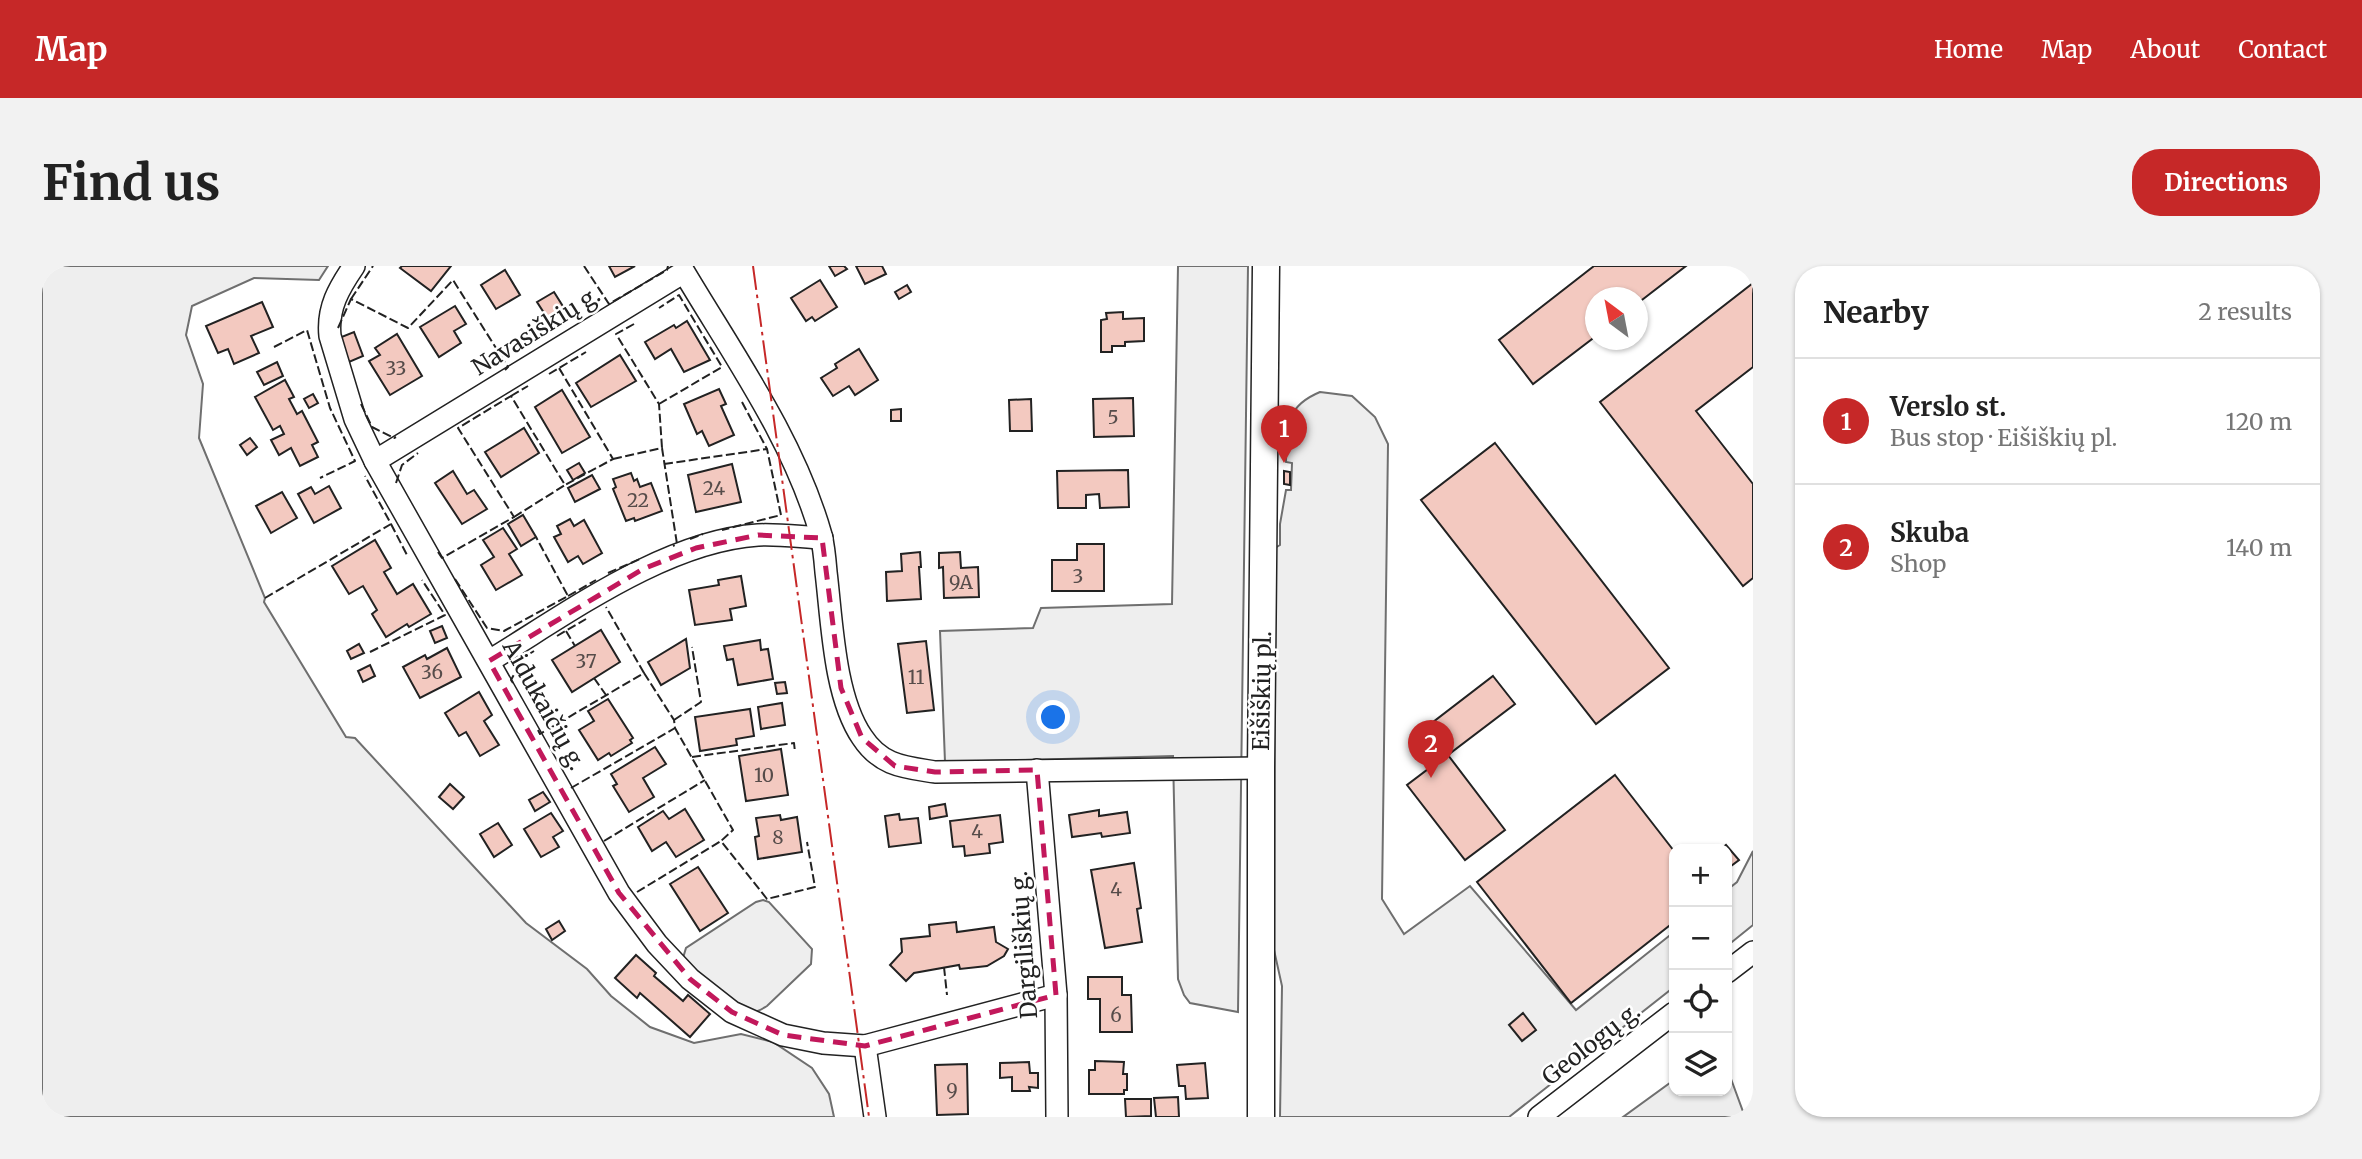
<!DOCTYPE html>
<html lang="en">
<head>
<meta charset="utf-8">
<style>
  body { margin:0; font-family:Merriweather,serif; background:#f2f2f2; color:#222 }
  .controls { position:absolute; right:21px; bottom:21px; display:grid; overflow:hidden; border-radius:14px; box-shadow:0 2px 5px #0004 }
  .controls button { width:63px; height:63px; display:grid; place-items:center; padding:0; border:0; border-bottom:2px solid #e0e0e0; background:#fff; color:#222; font:35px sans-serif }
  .compass { position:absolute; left:1543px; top:21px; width:63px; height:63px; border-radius:50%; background:#fff; box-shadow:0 2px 5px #0004; rotate:328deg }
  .you { position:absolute; left:1012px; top:452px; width:24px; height:24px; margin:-18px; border:5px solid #fff; border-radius:50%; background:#1a73e8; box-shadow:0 0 0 10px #1a73e833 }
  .badge { display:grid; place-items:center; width:46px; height:46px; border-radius:50%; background:#c62828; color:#fff; font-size:23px; font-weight:700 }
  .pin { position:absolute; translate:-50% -58px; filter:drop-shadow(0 2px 4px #0008) }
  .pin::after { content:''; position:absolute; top:37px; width:24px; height:21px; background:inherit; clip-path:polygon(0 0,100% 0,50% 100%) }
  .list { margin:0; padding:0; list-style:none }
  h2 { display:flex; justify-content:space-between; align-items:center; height:91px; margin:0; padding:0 28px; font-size:30px }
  h2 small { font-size:23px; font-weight:400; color:#767676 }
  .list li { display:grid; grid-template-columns:46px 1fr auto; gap:21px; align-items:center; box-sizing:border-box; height:126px; padding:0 28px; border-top:2px solid #e0e0e0 }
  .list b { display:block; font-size:26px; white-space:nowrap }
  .list p { margin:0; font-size:23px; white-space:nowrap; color:#767676 }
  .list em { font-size:23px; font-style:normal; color:#767676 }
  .icon { flex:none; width:38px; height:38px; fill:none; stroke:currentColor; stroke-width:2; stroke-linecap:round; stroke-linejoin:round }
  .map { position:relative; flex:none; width:1711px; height:851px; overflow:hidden; border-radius:28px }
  header { display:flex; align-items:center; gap:42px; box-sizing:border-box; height:98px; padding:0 35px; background:#c62828; color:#fff }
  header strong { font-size:33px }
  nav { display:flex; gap:38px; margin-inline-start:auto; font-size:24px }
  .intro { display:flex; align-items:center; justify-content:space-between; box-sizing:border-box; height:168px; padding:0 42px }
  h1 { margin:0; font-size:49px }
  .button { padding:18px 32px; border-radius:28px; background:#c62828; color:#fff; font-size:24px; font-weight:700 }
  main { display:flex; gap:42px; padding:0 42px }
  aside { flex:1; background:#fff; border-radius:28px; box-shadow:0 2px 5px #0004 }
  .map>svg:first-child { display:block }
  .green { fill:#eee; stroke:#6f6f6f; stroke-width:2 }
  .parking { fill:#ededed; stroke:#6f6f6f; stroke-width:2 }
  .building { fill:#f3c9c0; stroke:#222; stroke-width:2 }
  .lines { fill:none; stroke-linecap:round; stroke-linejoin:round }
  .minor-casing { stroke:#222; stroke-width:24 }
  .major-casing { stroke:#222; stroke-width:29 }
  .minor { stroke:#fff; stroke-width:21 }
  .major { stroke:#fff; stroke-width:26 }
  .fence { stroke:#222; stroke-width:2; stroke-dasharray:9 3.5; stroke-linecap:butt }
  .power { stroke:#c62828; stroke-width:2; stroke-dasharray:24 5 3.5 5; stroke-linecap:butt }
  .marked { fill:none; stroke:#c2185b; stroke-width:5; stroke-dasharray:14 9; stroke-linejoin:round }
  .labels { text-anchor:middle; stroke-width:5; stroke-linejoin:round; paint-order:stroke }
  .number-label { font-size:19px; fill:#564c4a }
  .street-label { font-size:23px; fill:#222; stroke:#fff }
</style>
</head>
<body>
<header>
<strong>Map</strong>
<nav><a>Home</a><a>Map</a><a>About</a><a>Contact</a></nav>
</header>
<div class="intro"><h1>Find us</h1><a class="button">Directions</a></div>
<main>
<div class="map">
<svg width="1711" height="851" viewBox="0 0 1711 851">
  <rect width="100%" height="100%" fill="#fff"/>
  <g class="green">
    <polygon points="0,0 286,0 277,14 212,12 150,40 144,69 161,118 157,172 223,332 222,336 304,471 313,472 484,657 545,703 569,730 608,761 652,777 699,768 731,776 770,802 787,828 792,851 0,851"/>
    <polygon points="1136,0 1206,0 1196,746 1148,737 1142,729 1136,713 1131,490 903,496 898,365 991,362 999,342 1130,338"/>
    <path d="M1278,126L1310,130L1333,151L1346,178L1340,633L1362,668L1428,620L1534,744L1632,666V721L1467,851H1238L1240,720L1232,684L1233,282L1238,279V258L1244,224H1249L1250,197L1244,196C1245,162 1242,141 1278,126Z"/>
    <polygon points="1711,585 1711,659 1685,680 1685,624 1695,616"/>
    <path d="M721,634L727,636L770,683L769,698L725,740C720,743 716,746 710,746C691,745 655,705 641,692L644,682L714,636Z"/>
  </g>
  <polygon class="parking" points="1685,802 1703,851 1581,851 1632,814 1632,825 1685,825"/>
  <g class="building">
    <polygon points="360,0 409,0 389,25 358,2"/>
    <polygon points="567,0 593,0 573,11"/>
    <polygon points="787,0 802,0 805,3 793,10"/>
    <polygon points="814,0 840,0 844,8 823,18"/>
    <polygon points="1552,0 1644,0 1596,37 1596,32 1554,32 1554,70 1491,118 1457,74"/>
    <polygon points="463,4 478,29 454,43 439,19"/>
    <polygon points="778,14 795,41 773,55 770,51 764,55 749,32"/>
    <polygon points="1711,17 1711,101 1654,145 1711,218 1711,312 1701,320 1558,136"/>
    <polygon points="865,19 869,26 857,33 853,26"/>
    <polygon points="512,26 522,42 506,53 495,36"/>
    <polygon points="220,36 231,61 209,70 217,87 192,98 186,83 176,87 164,60"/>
    <polygon points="413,40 424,58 412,65 419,77 397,91 378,61"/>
    <polygon points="1081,46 1081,53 1102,52 1102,75 1083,76 1083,80 1070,80 1070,86 1059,86 1059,54 1065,53 1064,47"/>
    <polygon points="645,55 668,94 642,106 629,83 613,93 603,76 632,59 634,62"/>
    <polygon points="312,66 321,90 307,96 297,72"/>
    <polygon points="355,68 380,110 348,129 327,95 338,89 333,82"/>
    <polygon points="817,83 836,114 813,129 807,120 791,130 779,112 795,102 793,98"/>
    <polygon points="578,89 594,115 549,141 534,117"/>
    <polygon points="235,96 241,110 222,119 215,106"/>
    <polygon points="243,114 252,131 247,133 255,148 260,145 276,176 270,179 276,191 258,200 249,182 237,189 229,174 242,168 238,160 231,164 213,131"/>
    <polygon points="677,123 684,138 679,140 692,169 667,180 660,165 655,168 642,138"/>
    <polygon points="520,124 548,171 520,187 493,141"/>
    <polygon points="271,128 276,137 267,142 262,133"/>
    <polygon points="1091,132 1092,170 1052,171 1051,133"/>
    <polygon points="989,133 990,165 968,165 967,134"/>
    <polygon points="859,143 859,155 849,155 849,144"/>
    <polygon points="482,162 497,187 459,211 443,186"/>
    <polygon points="208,172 215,181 205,189 198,179"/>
    <polygon points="1453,177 1627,402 1554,458 1379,234"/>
    <polygon points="537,197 543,207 531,214 525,204"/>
    <polygon points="690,198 699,236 654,246 646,209"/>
    <polygon points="1086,204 1087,241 1058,242 1057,228 1044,229 1044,242 1016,242 1015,205"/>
    <polygon points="411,205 425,228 432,224 445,243 420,258 393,217"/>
    <polygon points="1242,205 1248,206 1248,219 1242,218"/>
    <polygon points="589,207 592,215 595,213 598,221 609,217 620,245 593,255 592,252 584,255 571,223 574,221 571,213"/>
    <polygon points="550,209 558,223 533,236 526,222"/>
    <polygon points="287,220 299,242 272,257 256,228 269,221 273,228"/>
    <polygon points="240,226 255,252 229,267 214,240"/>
    <polygon points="481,249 494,271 479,280 466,258"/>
    <polygon points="528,253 532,260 542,254 560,287 541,298 536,290 526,296 512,271 519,268 515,260"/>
    <polygon points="461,262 475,283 467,288 480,309 454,324 439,299 452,291 441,274"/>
    <polygon points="333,274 349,302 342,306 355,328 371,318 389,348 367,361 365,358 344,371 330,348 335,344 321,320 307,328 290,300"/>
    <polygon points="1035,278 1062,278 1062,325 1010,325 1010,294 1035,294"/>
    <polygon points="878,286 879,301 877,301 879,333 845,335 844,306 860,305 859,288"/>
    <polygon points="918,286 919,302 936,301 937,331 902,332 901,301 897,302 897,287"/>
    <polygon points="699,310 704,340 688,343 690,354 653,359 647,324 677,319 676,314"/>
    <polygon points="400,360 405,372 393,377 388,365"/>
    <polygon points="559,364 578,396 530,426 510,394"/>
    <polygon points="644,373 648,402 619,419 606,396"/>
    <polygon points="718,374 719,384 726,383 731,413 696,419 691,393 685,394 682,380"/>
    <polygon points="884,375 892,444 865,447 856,378"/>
    <polygon points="317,378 322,387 309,393 305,385"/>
    <polygon points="405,382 419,411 378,432 361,401 383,389 385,393"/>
    <polygon points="328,399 333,410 321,416 316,405"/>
    <polygon points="1451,410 1473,438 1406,489 1463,564 1423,594 1365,519 1390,500 1369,473"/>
    <polygon points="743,416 745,427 735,428 733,417"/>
    <polygon points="437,426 450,449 442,455 457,479 438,490 424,466 417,470 403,447"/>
    <polygon points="566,433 591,472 588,474 590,477 569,490 567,487 556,494 537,464 552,455 546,445"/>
    <polygon points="740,437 743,459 719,463 716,441"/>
    <polygon points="708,443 712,470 694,473 695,479 658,485 653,451"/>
    <polygon points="613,481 624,498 601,512 612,531 587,546 571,520 575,518 569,508"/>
    <polygon points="739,483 746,529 704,535 697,490"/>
    <polygon points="1573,509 1632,585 1632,656 1529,737 1435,616"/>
    <polygon points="408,518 422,531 411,543 397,531"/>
    <polygon points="501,526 508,536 493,545 487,534"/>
    <polygon points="903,538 905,550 888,553 887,541"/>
    <polygon points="643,543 662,574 634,591 624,576 610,585 596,561 621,545 627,553"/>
    <polygon points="1057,544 1057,550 1085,546 1088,567 1060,571 1059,567 1030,571 1027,549"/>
    <polygon points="509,547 521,565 511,571 517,581 499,591 482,563"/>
    <polygon points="857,548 858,554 876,552 879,577 847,581 843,550"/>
    <polygon points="738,549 739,554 755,551 760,586 716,593 713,571 717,570 714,552"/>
    <polygon points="958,549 961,576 947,578 948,587 923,590 922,580 911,581 908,555"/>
    <polygon points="456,557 470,579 452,591 438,568"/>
    <polygon points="1684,579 1697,594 1685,603 1685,583 1679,583"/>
    <polygon points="1092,597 1099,642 1095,643 1100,676 1063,682 1049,604"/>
    <polygon points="656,601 686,647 658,665 628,618"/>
    <polygon points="517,655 523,665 510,674 504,663"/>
    <polygon points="914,656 915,666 952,661 954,676 966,683 962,690 945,700 918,703 917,699 872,707 864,715 848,699 860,686 859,673 888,670 887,659"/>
    <polygon points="594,689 614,707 612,710 641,735 646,729 668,748 648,771 598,727 595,732 573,712"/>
    <polygon points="1046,711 1080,711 1080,729 1089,729 1090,766 1058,766 1058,733 1046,733"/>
    <polygon points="1481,747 1494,764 1480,775 1467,759"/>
    <polygon points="1053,795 1082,796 1081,808 1085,808 1085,824 1082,824 1082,828 1047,828 1047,804 1053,804"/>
    <polygon points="987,796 988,807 996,807 996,822 987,821 988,825 970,825 970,811 958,812 958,797"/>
    <polygon points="1163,797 1166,832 1144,833 1143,820 1137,820 1135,799"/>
    <polygon points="925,798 926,848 895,849 893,799"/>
    <polygon points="1136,831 1137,851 1114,851 1112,832"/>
    <polygon points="1083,833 1109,833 1109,850 1084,851"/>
  </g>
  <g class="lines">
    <g class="minor-casing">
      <g id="minor">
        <path d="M312,0C297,22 285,42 288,70L313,153L333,195L577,627L615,678L648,713L690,746L741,769L781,777L823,780L1014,729"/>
        <path d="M333,195L642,6C692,90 752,174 779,269C782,281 783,294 784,306C790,355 792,430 820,471C839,500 862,501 893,506L1219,502"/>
        <path d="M447,395C525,348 623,275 716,269C737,268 759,271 780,272"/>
        <polyline points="995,504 1014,729 1015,851"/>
        <polyline points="1685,706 1711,686"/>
        <polyline points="823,780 833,851"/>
        <polyline points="1497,851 1632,747"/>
      </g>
    </g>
    <g class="major-casing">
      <polyline id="major" points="1219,851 1219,502 1224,0"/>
    </g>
    <use href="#minor" class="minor"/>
    <use href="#major" class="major"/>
    <g class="fence">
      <polyline points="542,0 567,38 625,4 626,0"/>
      <polyline points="309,33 331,0"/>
      <polyline points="592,58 574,68 617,138 620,182"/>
      <polyline points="296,62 309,33 366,62 411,14 466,101 463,104"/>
      <polyline points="232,81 265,64 288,142 313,195 278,212"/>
      <polyline points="507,108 544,86"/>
      <polyline points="469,130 486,120"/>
      <polyline points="700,136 725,183"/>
      <polyline points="319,138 330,161 352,172 354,171"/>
      <polyline points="617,138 680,101 637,29 617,42"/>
      <polyline points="571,193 620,182 635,278 631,280"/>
      <polyline points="622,198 725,183 739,249 680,264"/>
      <polyline points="354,217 360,199 376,187"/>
      <polyline points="472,251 523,219"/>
      <polyline points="349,258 365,289"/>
      <polyline points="648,273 661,268"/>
      <polyline points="396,286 400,292 472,251 416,162 469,130 523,219 571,193 517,102"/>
      <polyline points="566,307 598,293"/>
      <polyline points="413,313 445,362 462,365 526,330 494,271"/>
      <polyline points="526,330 554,314"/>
      <polyline points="223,332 349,258 323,210"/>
      <polyline points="524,365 533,380"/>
      <polyline points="515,370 544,353"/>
      <polyline points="328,386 403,349 380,314"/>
      <polyline points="602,407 632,454 633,462 691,564 679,575 725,633 773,621 765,576"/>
      <polyline points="552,412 564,429"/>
      <polyline points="471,417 469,414 481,392 492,385"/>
      <polyline points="632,454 659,436 650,381"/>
      <polyline points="496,464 498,468 602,407 564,341"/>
      <polyline points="650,491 752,477 753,486"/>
      <polyline points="529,522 633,462"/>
      <polyline points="562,575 663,514"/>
      <polyline points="595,626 679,575"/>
      <polyline points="902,701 905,729"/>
    </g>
    <polyline class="power" points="711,0 827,851"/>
  </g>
  <path class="marked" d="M716,269L780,272L799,422L820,472L853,500L893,506L995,504L1014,729L823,780L741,769L690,746L648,713L577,627L447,395L601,303L654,282Z"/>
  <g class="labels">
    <g class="number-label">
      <text x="354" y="109">33</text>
      <text x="1071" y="158">5</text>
      <text x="672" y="229">24</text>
      <text x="596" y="241">22</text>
      <text x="1036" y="317">3</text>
      <text x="919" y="323">9A</text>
      <text x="544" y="402">37</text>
      <text x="390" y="413">36</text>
      <text x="874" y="418">11</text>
      <text x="722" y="516">10</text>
      <text x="935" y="572">4</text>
      <text x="736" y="578">8</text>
      <text x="1074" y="630">4</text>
      <text x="1074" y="756">6</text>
      <text x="910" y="831">9</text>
    </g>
    <g class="street-label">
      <text transform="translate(494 65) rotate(-32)" y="8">Navasiškių g.</text>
      <text transform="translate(1220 425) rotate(-89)" y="8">Eišiškių pl.</text>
      <text transform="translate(502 439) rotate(61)" y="8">Aidukaičių g.</text>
      <text transform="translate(982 679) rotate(-94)" y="8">Dargiliškių g.</text>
      <text transform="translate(1549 778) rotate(-38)" y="8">Geologų g.</text>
    </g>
  </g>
</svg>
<div class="controls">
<button>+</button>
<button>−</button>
<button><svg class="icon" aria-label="locate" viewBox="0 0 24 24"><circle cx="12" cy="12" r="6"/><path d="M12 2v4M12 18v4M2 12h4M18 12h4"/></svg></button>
<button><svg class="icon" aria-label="layers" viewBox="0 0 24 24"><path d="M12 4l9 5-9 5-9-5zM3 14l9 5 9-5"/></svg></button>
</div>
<svg class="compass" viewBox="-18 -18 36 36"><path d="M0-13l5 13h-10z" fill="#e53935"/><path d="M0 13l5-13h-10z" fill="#767676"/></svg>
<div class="you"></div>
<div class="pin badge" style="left:1242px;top:197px">1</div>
<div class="pin badge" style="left:1389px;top:512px">2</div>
</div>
<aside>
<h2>Nearby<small>2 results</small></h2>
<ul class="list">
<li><span class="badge">1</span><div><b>Verslo st.</b><p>Bus stop · Eišiškių pl.</p></div><em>120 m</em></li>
<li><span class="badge">2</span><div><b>Skuba</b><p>Shop</p></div><em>140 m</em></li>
</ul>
</aside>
</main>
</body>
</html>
